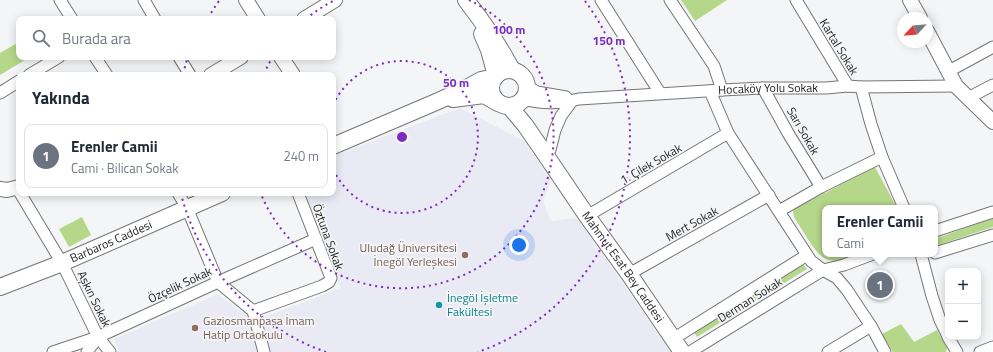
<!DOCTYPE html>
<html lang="tr">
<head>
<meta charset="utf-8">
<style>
  body { margin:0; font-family:"Titillium Web",sans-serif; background:#f2f2f3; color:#1f2937 }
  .controls { position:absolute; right:12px; bottom:12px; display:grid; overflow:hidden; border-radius:8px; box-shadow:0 2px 10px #0003 }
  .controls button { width:36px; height:36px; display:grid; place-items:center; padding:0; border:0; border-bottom:1px solid #e0e1e3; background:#fff; color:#1f2937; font:20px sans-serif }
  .compass { position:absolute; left:897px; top:12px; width:36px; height:36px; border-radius:50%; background:#fff; box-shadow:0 2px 10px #0003; rotate:244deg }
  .you { position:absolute; left:519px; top:245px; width:14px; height:14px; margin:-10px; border:3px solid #fff; border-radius:50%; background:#1a73e8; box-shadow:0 0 0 6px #1a73e833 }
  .badge { display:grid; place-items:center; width:26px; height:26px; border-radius:50%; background:#111827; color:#fff; font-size:13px; font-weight:700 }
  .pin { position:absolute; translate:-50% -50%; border:2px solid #fff; box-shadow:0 1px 4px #0006 }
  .popup { position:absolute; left:822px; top:205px; width:116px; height:52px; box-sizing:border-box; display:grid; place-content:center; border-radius:8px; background:#fff; filter:drop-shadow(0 1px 3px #0005); font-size:13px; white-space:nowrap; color:#747a83 }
  .popup b { font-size:15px; color:#1f2937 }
  .popup::after { content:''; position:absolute; left:50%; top:100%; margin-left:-8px; border:8px solid transparent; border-top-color:#fff }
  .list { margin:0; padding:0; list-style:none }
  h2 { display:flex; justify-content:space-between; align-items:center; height:52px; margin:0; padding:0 16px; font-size:17px }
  h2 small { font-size:13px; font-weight:400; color:#747a83 }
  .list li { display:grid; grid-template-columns:26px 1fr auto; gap:12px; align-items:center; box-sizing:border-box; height:64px; margin:0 8px 8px; padding:0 8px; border:1px solid #e0e1e3; border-radius:8px }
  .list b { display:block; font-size:15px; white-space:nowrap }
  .list p { margin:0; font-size:13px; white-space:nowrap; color:#747a83 }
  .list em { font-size:13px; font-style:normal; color:#747a83 }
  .icon { flex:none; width:22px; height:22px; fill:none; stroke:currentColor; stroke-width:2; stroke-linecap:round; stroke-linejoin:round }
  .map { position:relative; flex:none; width:993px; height:352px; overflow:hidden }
  .search { position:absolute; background:#fff; box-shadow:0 2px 10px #0003; left:16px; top:16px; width:320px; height:44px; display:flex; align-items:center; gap:10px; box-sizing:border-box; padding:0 14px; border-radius:8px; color:#747a83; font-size:15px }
  .panel { position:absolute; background:#fff; box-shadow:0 2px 10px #0003; left:16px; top:72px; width:320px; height:124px; border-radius:8px }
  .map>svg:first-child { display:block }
  .built { fill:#eaeaf4 }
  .green { fill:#b5d789 }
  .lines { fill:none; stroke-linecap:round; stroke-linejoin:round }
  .minor-casing { stroke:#757576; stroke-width:13 }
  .tertiary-casing { stroke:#757576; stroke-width:16 }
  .secondary-casing { stroke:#757576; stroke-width:18 }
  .minor { stroke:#fff; stroke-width:11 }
  .tertiary { stroke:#fff; stroke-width:14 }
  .secondary { stroke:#fff; stroke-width:16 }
  .ring { fill:none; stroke:#7b2cbf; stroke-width:2; stroke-dasharray:2 4 }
  .education-dot { fill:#8d6e63; stroke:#f4f5f7; stroke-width:1.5 }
  .culture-dot { fill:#0f9aa8; stroke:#f4f5f7; stroke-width:1.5 }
  .labels { text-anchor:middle; stroke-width:3.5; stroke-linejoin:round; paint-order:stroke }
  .street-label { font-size:12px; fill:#1e1e1e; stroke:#f4f5f7 }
  .education-label { font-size:12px; fill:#785e54; stroke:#f4f5f7; text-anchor:end }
  .culture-label { font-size:12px; fill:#0d838f; stroke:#f4f5f7; text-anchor:start }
  .centre { fill:#7b2cbf; stroke:#f4f5f7; stroke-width:2 }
  .ring-label { font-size:12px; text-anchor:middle; font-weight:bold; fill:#7b2cbf; stroke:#f4f5f7; stroke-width:3.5; stroke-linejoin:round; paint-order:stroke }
</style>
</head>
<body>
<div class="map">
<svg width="993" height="352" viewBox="0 0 993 352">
  <rect width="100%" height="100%" fill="#f4f5f7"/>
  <g class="built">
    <polygon points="460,108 524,141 551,181 543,202 551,221 577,218 671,352 270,352 262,318 341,288 304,193 333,193 333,156"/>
    <polygon points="218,294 249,318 258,352 119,352 114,339"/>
  </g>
  <g class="green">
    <polygon points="681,0 727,0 695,21"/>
    <polygon points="19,42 19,57 30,57 0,75 0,53"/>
    <path d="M875,167L897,208H825V254H856C831,268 821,260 807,238C803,231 798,224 794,217L793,212L794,209Z"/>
    <polygon points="82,217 91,235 69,247 59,229"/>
    <polygon points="993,218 993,227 935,246 935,239"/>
    <polygon points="803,264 807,269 697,337 693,331"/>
    <polygon points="901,324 914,342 937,330 947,348 946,352 893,352 882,334"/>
  </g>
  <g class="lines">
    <g class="minor-casing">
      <g id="minor">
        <polyline points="60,0 72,19"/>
        <polyline points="144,0 155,19"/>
        <polyline points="601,0 660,93"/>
        <polyline points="670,0 714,66 722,90"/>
        <polyline points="796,0 848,86"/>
        <polyline points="95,57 107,75"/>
        <polyline points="179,57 190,75"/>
        <polyline points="949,71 993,47"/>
        <polyline points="29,75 59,57"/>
        <polyline points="527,86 537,92 566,97"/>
        <polyline points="861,87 871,124 882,157 904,208"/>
        <polyline points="763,88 788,133 821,187"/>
        <polyline points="710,91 728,133 811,261 823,270 844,265 873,254"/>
        <polyline points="0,93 19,81"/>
        <polyline points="968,98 993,85"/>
        <path id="s1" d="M523,99C542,104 560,104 579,99L722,90L763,88H826L848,86L861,87L956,86"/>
        <polyline points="550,150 555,130 561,116 572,101"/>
        <polyline points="20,193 62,263 98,337 110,352"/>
        <polyline points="178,193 187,208 218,282 253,311 264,352"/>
        <polyline points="779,211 821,187 882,157"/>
        <polyline points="587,216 728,133"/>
        <polyline points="935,231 993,212"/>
        <polyline points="935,253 993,235"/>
        <polyline points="921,254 932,296 940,320 948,336"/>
        <polyline points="629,274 769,195"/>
        <polyline points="253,311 322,286 329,282 331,278 298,193"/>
        <polyline points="948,337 957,352"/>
        <polyline points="673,339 807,255"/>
        <polyline points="53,352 98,337 218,282 316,239"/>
        <polyline points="87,352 98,337"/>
        <polyline points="690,352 823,270 837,278 847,290 871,326 885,352"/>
        <polyline points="828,352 871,326"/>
        <polyline points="980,352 993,347"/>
      </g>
    </g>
    <g class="tertiary-casing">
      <g id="tertiary">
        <polyline points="246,0 258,19"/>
        <polyline points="910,0 920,18"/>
        <polyline points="304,19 335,0"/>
        <polyline points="927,31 956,86 993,122"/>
        <polyline points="281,57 293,75"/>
        <polyline points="211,75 241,57"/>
        <polyline points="0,189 7,190 19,187"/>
      </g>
    </g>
    <g class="secondary-casing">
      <g id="secondary">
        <path d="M466,0C483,22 499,45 512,70"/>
        <polyline points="482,34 489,50 496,76"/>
        <circle cx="509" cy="88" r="18"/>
        <polyline points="453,99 484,95 498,103"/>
        <path id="s2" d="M510,107L525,125L543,151L587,216L629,274L682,352"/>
        <polyline points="333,146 436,102 465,89 481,80 495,77"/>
        <path id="s3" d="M0,287L62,263L222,193"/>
      </g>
    </g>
    <use href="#minor" class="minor"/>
    <use href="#tertiary" class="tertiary"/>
    <use href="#secondary" class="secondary"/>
  </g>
  <g class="ring">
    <path d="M333 105A76 76 0 1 1 333 169"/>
    <path d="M264 74A152 152 0 0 1 272 58M306 19A152 152 0 0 1 335 0M469 0A152 152 0 1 1 261 194"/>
    <path d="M326 352A228 228 0 0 1 181 194M183 74A228 228 0 0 1 188 57M208 18A228 228 0 0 1 219 1M585 1A228 228 0 0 1 478 352"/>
  </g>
  <g class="education-dot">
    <circle cx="465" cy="255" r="4"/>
    <circle cx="195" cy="328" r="4"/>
  </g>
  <circle class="culture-dot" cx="439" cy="305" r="4"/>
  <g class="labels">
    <g class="street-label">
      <text transform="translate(839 47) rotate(59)" y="4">Kartal Sokak</text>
      <text dy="4" stroke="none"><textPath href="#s1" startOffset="246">Hocaköy Yolu Sokak</textPath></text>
      <text transform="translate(803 131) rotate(60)" y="4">Sarı Sokak</text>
      <text transform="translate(651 164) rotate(-30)" y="4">1. Çilek Sokak</text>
      <text transform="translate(692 224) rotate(-29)" y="4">Mert Sokak</text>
      <text transform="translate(328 237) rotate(70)" y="4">Öztuna Sokak</text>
      <text dy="4" stroke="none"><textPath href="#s3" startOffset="120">Barbaros Caddesi</textPath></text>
      <text dy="4" stroke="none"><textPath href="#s2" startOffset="196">Mahmut Esat Bey Caddesi</textPath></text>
      <text transform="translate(180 285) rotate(-25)" y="4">Özçelik Sokak</text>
      <text transform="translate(94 299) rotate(64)" y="4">Aşkın Sokak</text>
      <text transform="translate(750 300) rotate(-32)" y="4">Derman Sokak</text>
    </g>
    <g class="education-label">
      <text x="457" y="252">Uludağ Üniversitesi<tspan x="457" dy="14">İnegöl Yerleşkesi</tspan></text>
      <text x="203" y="325" text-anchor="start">Gaziosmanpaşa İmam<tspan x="203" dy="14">Hatip Ortaokulu</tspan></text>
    </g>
    <g class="culture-label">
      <text x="447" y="302">İnegöl İşletme<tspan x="447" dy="14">Fakültesi</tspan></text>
    </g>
  </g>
  <circle cx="402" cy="137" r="6" class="centre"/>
  <g class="ring-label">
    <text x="509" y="34">100 m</text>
    <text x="609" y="45">150 m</text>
    <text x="456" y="87">50 m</text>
  </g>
</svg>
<div class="controls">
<button>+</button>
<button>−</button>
</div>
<svg class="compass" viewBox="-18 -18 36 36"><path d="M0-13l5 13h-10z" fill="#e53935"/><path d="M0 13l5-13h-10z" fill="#747a83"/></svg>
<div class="you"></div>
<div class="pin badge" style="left:880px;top:285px;background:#6b7280">1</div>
<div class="popup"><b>Erenler Camii</b>Cami</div>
<div class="search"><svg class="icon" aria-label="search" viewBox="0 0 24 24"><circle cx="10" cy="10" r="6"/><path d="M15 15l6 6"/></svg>Burada ara</div>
<section class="panel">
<h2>Yakında<small></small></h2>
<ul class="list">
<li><span class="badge" style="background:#6b7280">1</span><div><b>Erenler Camii</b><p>Cami · Bilican Sokak</p></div><em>240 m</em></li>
</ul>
</section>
</div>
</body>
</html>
